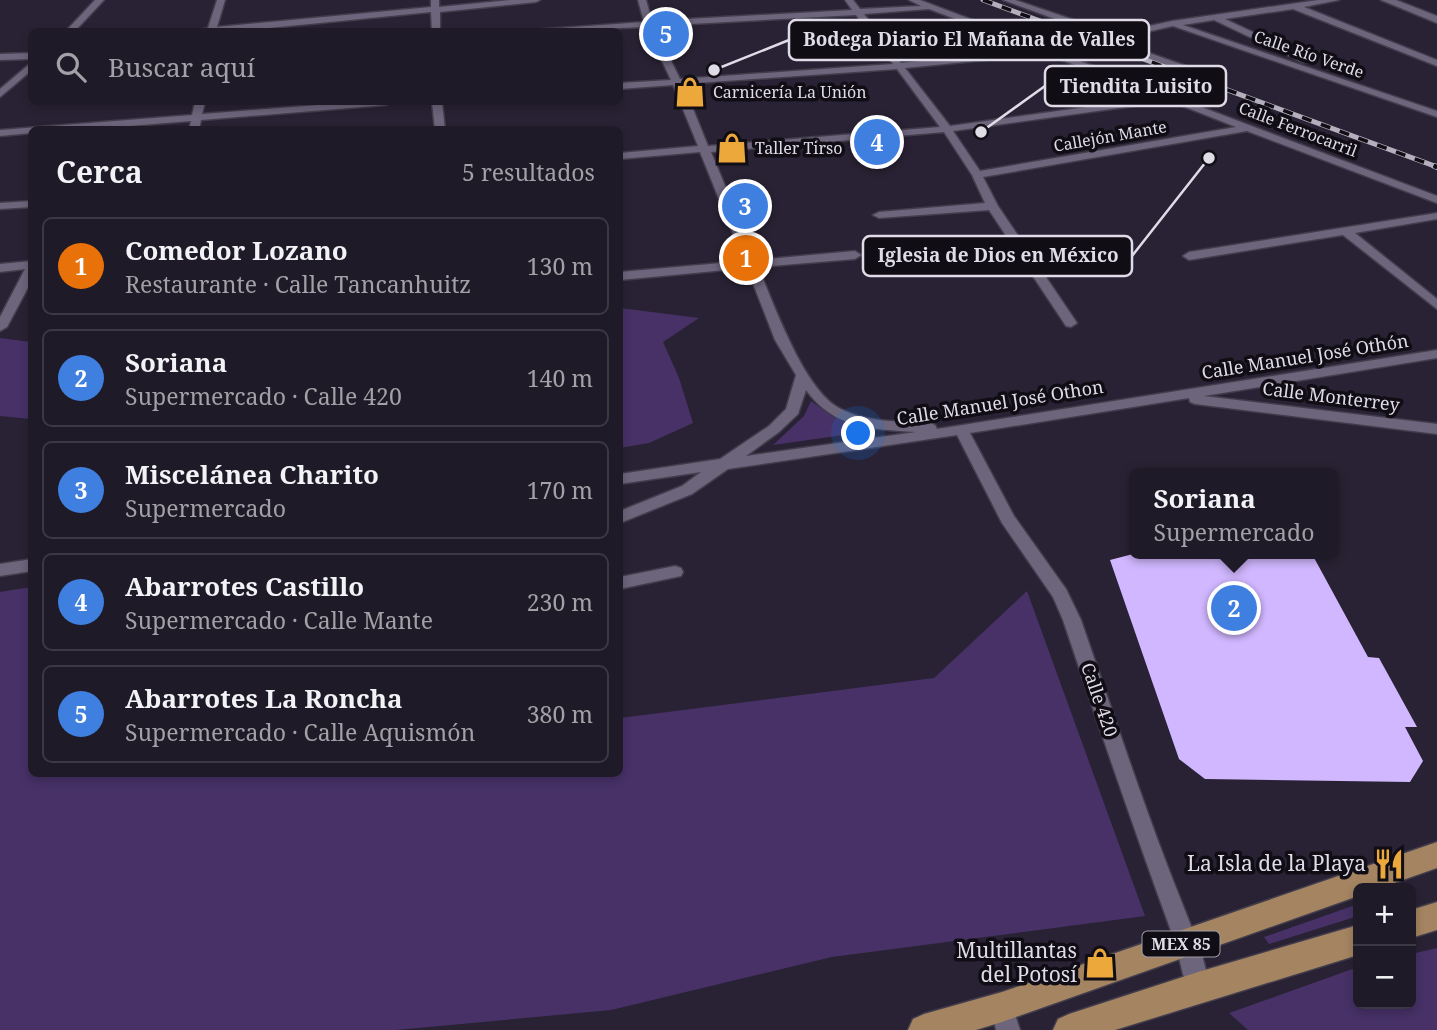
<!DOCTYPE html>
<html lang="es">
<head>
<meta charset="utf-8">
<style>
  body { margin:0; font-family:"Noto Serif",serif; background:#27232f; color:#f1f3f6 }
  .controls { position:absolute; right:21px; bottom:21px; display:grid; overflow:hidden; border-radius:10px; box-shadow:0 4px 10px #0003 }
  .controls button { width:63px; height:63px; display:grid; place-items:center; padding:0; border:0; border-bottom:2px solid #3c3844; background:#1f1a27; color:#f1f3f6; font:35px sans-serif }
  .you { position:absolute; left:859px; top:434px; width:24px; height:24px; margin:-18px; border:5px solid #fff; border-radius:50%; background:#1a73e8; box-shadow:0 0 0 10px #1a73e833 }
  .badge { display:grid; place-items:center; width:46px; height:46px; border-radius:50%; background:#1a73e8; color:#fff; font-size:23px; font-weight:700 }
  .pin { position:absolute; translate:-50% -50%; border:4px solid #fff; box-shadow:0 2px 7px #0006 }
  .popup { position:absolute; left:1129px; top:468px; width:210px; height:91px; box-sizing:border-box; display:grid; place-content:center; border-radius:10px; background:#1f1a27; filter:drop-shadow(0 2px 5px #0005); font-size:23px; white-space:nowrap; color:#a1a1a7 }
  .popup b { font-size:26px; color:#f1f3f6 }
  .popup::after { content:''; position:absolute; left:50%; top:100%; margin-left:-14px; border:14px solid transparent; border-top-color:#1f1a27 }
  .list { margin:0; padding:0; list-style:none }
  h2 { display:flex; justify-content:space-between; align-items:center; height:91px; margin:0; padding:0 28px; font-size:30px }
  h2 small { font-size:23px; font-weight:400; color:#a1a1a7 }
  .list li { display:grid; grid-template-columns:46px 1fr auto; gap:21px; align-items:center; box-sizing:border-box; height:98px; margin:0 14px 14px; padding:0 14px; border:2px solid #3c3844; border-radius:10px }
  .list b { display:block; font-size:26px; white-space:nowrap }
  .list p { margin:0; font-size:23px; white-space:nowrap; color:#a1a1a7 }
  .list em { font-size:23px; font-style:normal; color:#a1a1a7 }
  .icon { flex:none; width:38px; height:38px; fill:none; stroke:currentColor; stroke-width:2; stroke-linecap:round; stroke-linejoin:round }
  .map { position:relative; flex:none; width:1437px; height:1030px; overflow:hidden }
  .search { position:absolute; background:#1f1a27; box-shadow:0 4px 10px #0003; left:28px; top:28px; width:595px; height:77px; display:flex; align-items:center; gap:18px; box-sizing:border-box; padding:0 24px; border-radius:10px; color:#a1a1a7; font-size:26px }
  .panel { position:absolute; background:#1f1a27; box-shadow:0 4px 10px #0003; left:28px; top:126px; width:595px; height:651px; border-radius:10px }
  .map>svg:first-child { display:block }
  .green { fill:#473167 }
  .building { fill:#d1b7ff }
  .lines { fill:none; stroke-linecap:round; stroke-linejoin:round }
  .street-casing { stroke:#423d4c; stroke-width:3 }
  .secondary-casing { stroke:#423d4c; stroke-width:3 }
  .primary-casing { stroke:#423d4c; stroke-width:3 }
  .street { fill:#6d657b; fill-rule:evenodd }
  .secondary { fill:#6d657b; fill-rule:evenodd }
  .primary { fill:#a58461; fill-rule:evenodd }
  .rail-far1-casing { stroke:#b3afbc; stroke-width:5 }
  .rail-casing { stroke:#b3afbc; stroke-width:6 }
  .rail-far1 { stroke:#100d15; stroke-width:3.5; stroke-dasharray:10; stroke-linecap:butt }
  .rail { stroke:#100d15; stroke-width:4.5; stroke-dasharray:12; stroke-linecap:butt }
  .labels { text-anchor:middle; stroke-width:7; stroke-linejoin:round; paint-order:stroke }
  .far-street-label { font-size:16px; fill:#dfdce8; stroke:#100d15 }
  .far-poi-label { font-size:16px; fill:#dfdce8; stroke:#100d15; text-anchor:start }
  .shield { fill:#100d15; stroke:#a19ea9; stroke-width:2 }
  .shield-label { font-size:16px; font-weight:bold; fill:#dfdce8 }
  .street-label { font-size:18px; fill:#dfdce8; stroke:#100d15 }
  .near-poi-label { font-size:21px; fill:#dfdce8; stroke:#100d15; text-anchor:end }
  .leader { fill:none; stroke:#dfdce8; stroke-width:2.5 }
  .callout-dot { fill:#dfdce8; stroke:#100d15; stroke-width:2.5 }
  .callout { fill:#100d15; stroke:#dfdce8; stroke-width:2.5 }
  .callout-label { font-size:19px; text-anchor:middle; font-weight:bold; fill:#dfdce8 }
</style>
</head>
<body>
<div class="map">
<svg width="1437" height="1030" viewBox="0 0 1437 1030">
  <rect width="100%" height="100%" fill="#292234"/>
  <g class="green">
    <polygon points="620,308 699,318 663,342 679,378 693,423 649,443 620,448"/>
    <polygon points="0,338 31,342 31,419 0,416"/>
    <polygon points="811,401 832,416 872,431 773,445 804,416"/>
    <polygon points="31,587 32,774 620,774 620,718 934,678 1027,591 1145,916 832,957 611,1010 396,1030 0,1030 0,592"/>
    <polygon points="1358,904 1358,916 1269,944 1264,937"/>
    <polygon points="1437,948 1437,1030 1248,1030 1229,1013 1358,967 1358,1004 1411,1004 1411,954"/>
  </g>
  <polygon class="building" points="1133,554 1312,554 1368,657 1379,658 1417,727 1405,727 1423,761 1410,782 1205,779 1179,759 1110,560"/>
  <g class="lines">
    <g class="street-casing">
      <g id="street">
        <polygon points="95,0 104,0 74,32 65,32"/>
        <polygon points="217,0 225,0 217,27 431,7 431,0 439,0 439,7 510,0 540,0 536,2 440,12 440,32 432,32 431,12 228,32 191,32 208,28"/>
        <path d="M638,0H646L652,21L852,10L845,0H853L860,9L921,6L909,0H920L1047,48L1094,38L1080,28L1003,0H1015L1086,24L1103,36L1172,21L1318,0H1339L1304,7L1437,60V66L1293,9L1225,19L1308,58V62H1302L1214,20L1183,25L1437,111V117L1173,26L1112,40L1212,75V79H1206L1102,42L1056,52L1437,196V203L1247,131L983,177L998,206L1077,323L1071,327L1066,326L989,210L879,218L873,215L879,212L985,203L972,175L944,132L711,152L756,260L855,251L861,255L855,259L758,267C774,304 803,388 839,408C865,423 901,421 930,423L935,425L937,429L1437,350V358L1204,396L1437,424V434L1195,404L1190,402L1189,398L970,433L1014,516L1066,589L1081,620C1115,718 1147,817 1186,913C1193,932 1214,977 1206,995L1198,998L1190,995C1182,977 1180,957 1174,939C1135,833 1099,727 1063,620L1053,597L1002,523L957,435L728,469L692,494L620,523V511L682,486L701,472L620,484V474L720,459L769,426L786,409L796,375L775,340L747,268L620,280V272L744,261L700,152L620,159V153L698,146L673,85L620,89V83L671,80L646,27L505,32L644,22ZM929,9L1035,49L901,63L864,14ZM856,15L893,64L680,79L654,26ZM1046,54L1159,97L950,126L905,68ZM897,69L940,127L708,146L683,84ZM1170,101L1236,127L980,171L953,131ZM806,390C834,429 872,429 916,432L746,456L779,432L798,414Z"/>
        <polygon points="32,53 32,59 0,60 0,54"/>
        <polygon points="32,62 32,70 0,97 0,89"/>
        <polygon points="195,102 205,102 202,114 356,102 391,102 386,105 201,120 199,130 189,130 191,121 81,130 32,130 32,133 0,136 0,130 192,115"/>
        <polygon points="432,102 442,102 445,130 435,130"/>
        <polygon points="32,201 32,207 0,209 0,203"/>
        <polygon points="1437,213 1437,219 1355,233 1437,299 1437,309 1343,235 1189,260 1183,256 1189,252"/>
        <polygon points="32,261 32,280 7,327 0,331 0,317 25,269 0,272 0,264"/>
        <polygon points="32,559 32,571 0,576 0,564"/>
        <polygon points="675,566 681,568 683,572 681,576 620,589 620,577"/>
        <polygon points="1002,996 1010,999 1020,1030 996,1030 991,1007 994,999"/>
      </g>
    </g>
    <g class="secondary-casing">
      <polygon id="secondary" points="1381,0 1396,0 1437,16 1437,23"/>
    </g>
    <g class="primary-casing">
      <g id="primary">
        <polygon points="1437,842 1437,868 1380,888 1358,888 1358,896 1002,1022 976,1030 908,1030 913,1019 924,1014 1002,992"/>
        <polygon points="1437,902 1437,930 1411,938 1411,910"/>
        <polygon points="1358,925 1358,955 1115,1030 1053,1030 1058,1019 1069,1014 1198,972"/>
      </g>
    </g>
    <use href="#street" class="street"/>
    <use href="#secondary" class="secondary"/>
    <use href="#primary" class="primary"/>
    <g class="rail-far1-casing">
      <polyline id="rail-far1" points="983,0 1437,167"/>
    </g>
    <g class="rail-casing">
      <polyline id="rail" points="1434,166 1437,167"/>
    </g>
    <use href="#rail-far1" class="rail-far1"/>
    <use href="#rail" class="rail"/>
  </g>
  <defs>
    <g id="shop-bare" transform="scale(2.415)"><path d="M-5-2.5h2.3a2.7 3.5 0 0 1 5.4 0H5L5.5 6h-11ZM-1.5-2.5h3a1.5 2.3 0 0 0-3 0Z" fill="#eda83b" stroke="#100d15" stroke-width="2.5" paint-order="stroke"/></g>
    <g id="restaurant-bare" transform="scale(2.415)"><path d="M-5-6h1v4h1v-4h1v4h1v-4h1v5L-1.5 .5V6h-2V.5L-5-1ZM5-6V6H3V1.5H1.5Q1.5-4 5-6Z" fill="#eda83b" stroke="#100d15" stroke-width="2.5" paint-order="stroke"/></g>
  </defs>
  <g fill-rule="evenodd">
    <use href="#shop-bare" x="690" y="92"/>
    <use href="#shop-bare" x="732" y="148"/>
    <use href="#restaurant-bare" x="1389" y="864"/>
    <use href="#shop-bare" x="1100" y="963"/>
  </g>
  <g class="labels">
    <g class="far-street-label">
      <text transform="translate(1309 54) rotate(19)" y="6">Calle Río Verde</text>
      <text transform="translate(1298 129) rotate(21)" y="6">Calle Ferrocarril</text>
      <text transform="translate(1110 136) rotate(-10)" y="6">Callejón Mante</text>
    </g>
    <g class="far-poi-label">
      <text x="713" y="98">Carnicería La Unión</text>
      <text x="755" y="154">Taller Tirso</text>
    </g>
    <rect class="shield" x="1142.5" y="931.5" width="77" height="25" rx="5"/>
    <g class="shield-label">
      <text x="1181" y="950">MEX 85</text>
    </g>
    <g class="street-label">
      <text transform="translate(1305 357) rotate(-9)" y="6">Calle Manuel José Othón</text>
      <text transform="translate(1331 397) rotate(7)" y="6">Calle Monterrey</text>
      <text transform="translate(1000 403) rotate(-9)" y="6">Calle Manuel José Othon</text>
      <text transform="translate(1099 700) rotate(71)" y="6">Calle 420</text>
    </g>
    <g class="near-poi-label">
      <text x="1366" y="871">La Isla de la Playa</text>
      <text x="1077" y="958">Multillantas<tspan x="1077" dy="24">del Potosí</tspan></text>
    </g>
  </g>
  <path class="leader" d="M714 70L789 40M981 132L1045 86M1209 158L1132 256"/>
  <g class="callout-dot">
    <circle cx="714" cy="70" r="7"/>
    <circle cx="981" cy="132" r="7"/>
    <circle cx="1209" cy="158" r="7"/>
  </g>
  <g class="callout">
    <rect x="789" y="20" width="360" height="40" rx="7"/>
    <rect x="1045" y="66" width="181" height="40" rx="7"/>
    <rect x="863" y="236" width="269" height="40" rx="7"/>
  </g>
  <g class="callout-label">
    <text x="969" y="46">Bodega Diario El Mañana de Valles</text>
    <text x="1136" y="93">Tiendita Luisito</text>
    <text x="998" y="262">Iglesia de Dios en México</text>
  </g>
</svg>
<div class="controls">
<button>+</button>
<button>−</button>
</div>
<div class="you"></div>
<div class="pin badge" style="left:746px;top:258px;background:#e8710a">1</div>
<div class="pin badge" style="left:1234px;top:608px;background:#3f7fe0">2</div>
<div class="popup"><b>Soriana</b>Supermercado</div>
<div class="pin badge" style="left:745px;top:206px;background:#3f7fe0">3</div>
<div class="pin badge" style="left:877px;top:142px;background:#3f7fe0">4</div>
<div class="pin badge" style="left:666px;top:34px;background:#3f7fe0">5</div>
<div class="search"><svg class="icon" aria-label="search" viewBox="0 0 24 24"><circle cx="10" cy="10" r="6"/><path d="M15 15l6 6"/></svg>Buscar aquí</div>
<section class="panel">
<h2>Cerca<small>5 resultados</small></h2>
<ul class="list">
<li><span class="badge" style="background:#e8710a">1</span><div><b>Comedor Lozano</b><p>Restaurante · Calle Tancanhuitz</p></div><em>130 m</em></li>
<li><span class="badge" style="background:#3f7fe0">2</span><div><b>Soriana</b><p>Supermercado · Calle 420</p></div><em>140 m</em></li>
<li><span class="badge" style="background:#3f7fe0">3</span><div><b>Miscelánea Charito</b><p>Supermercado</p></div><em>170 m</em></li>
<li><span class="badge" style="background:#3f7fe0">4</span><div><b>Abarrotes Castillo</b><p>Supermercado · Calle Mante</p></div><em>230 m</em></li>
<li><span class="badge" style="background:#3f7fe0">5</span><div><b>Abarrotes La Roncha</b><p>Supermercado · Calle Aquismón</p></div><em>380 m</em></li>
</ul>
</section>
</div>
</body>
</html>
